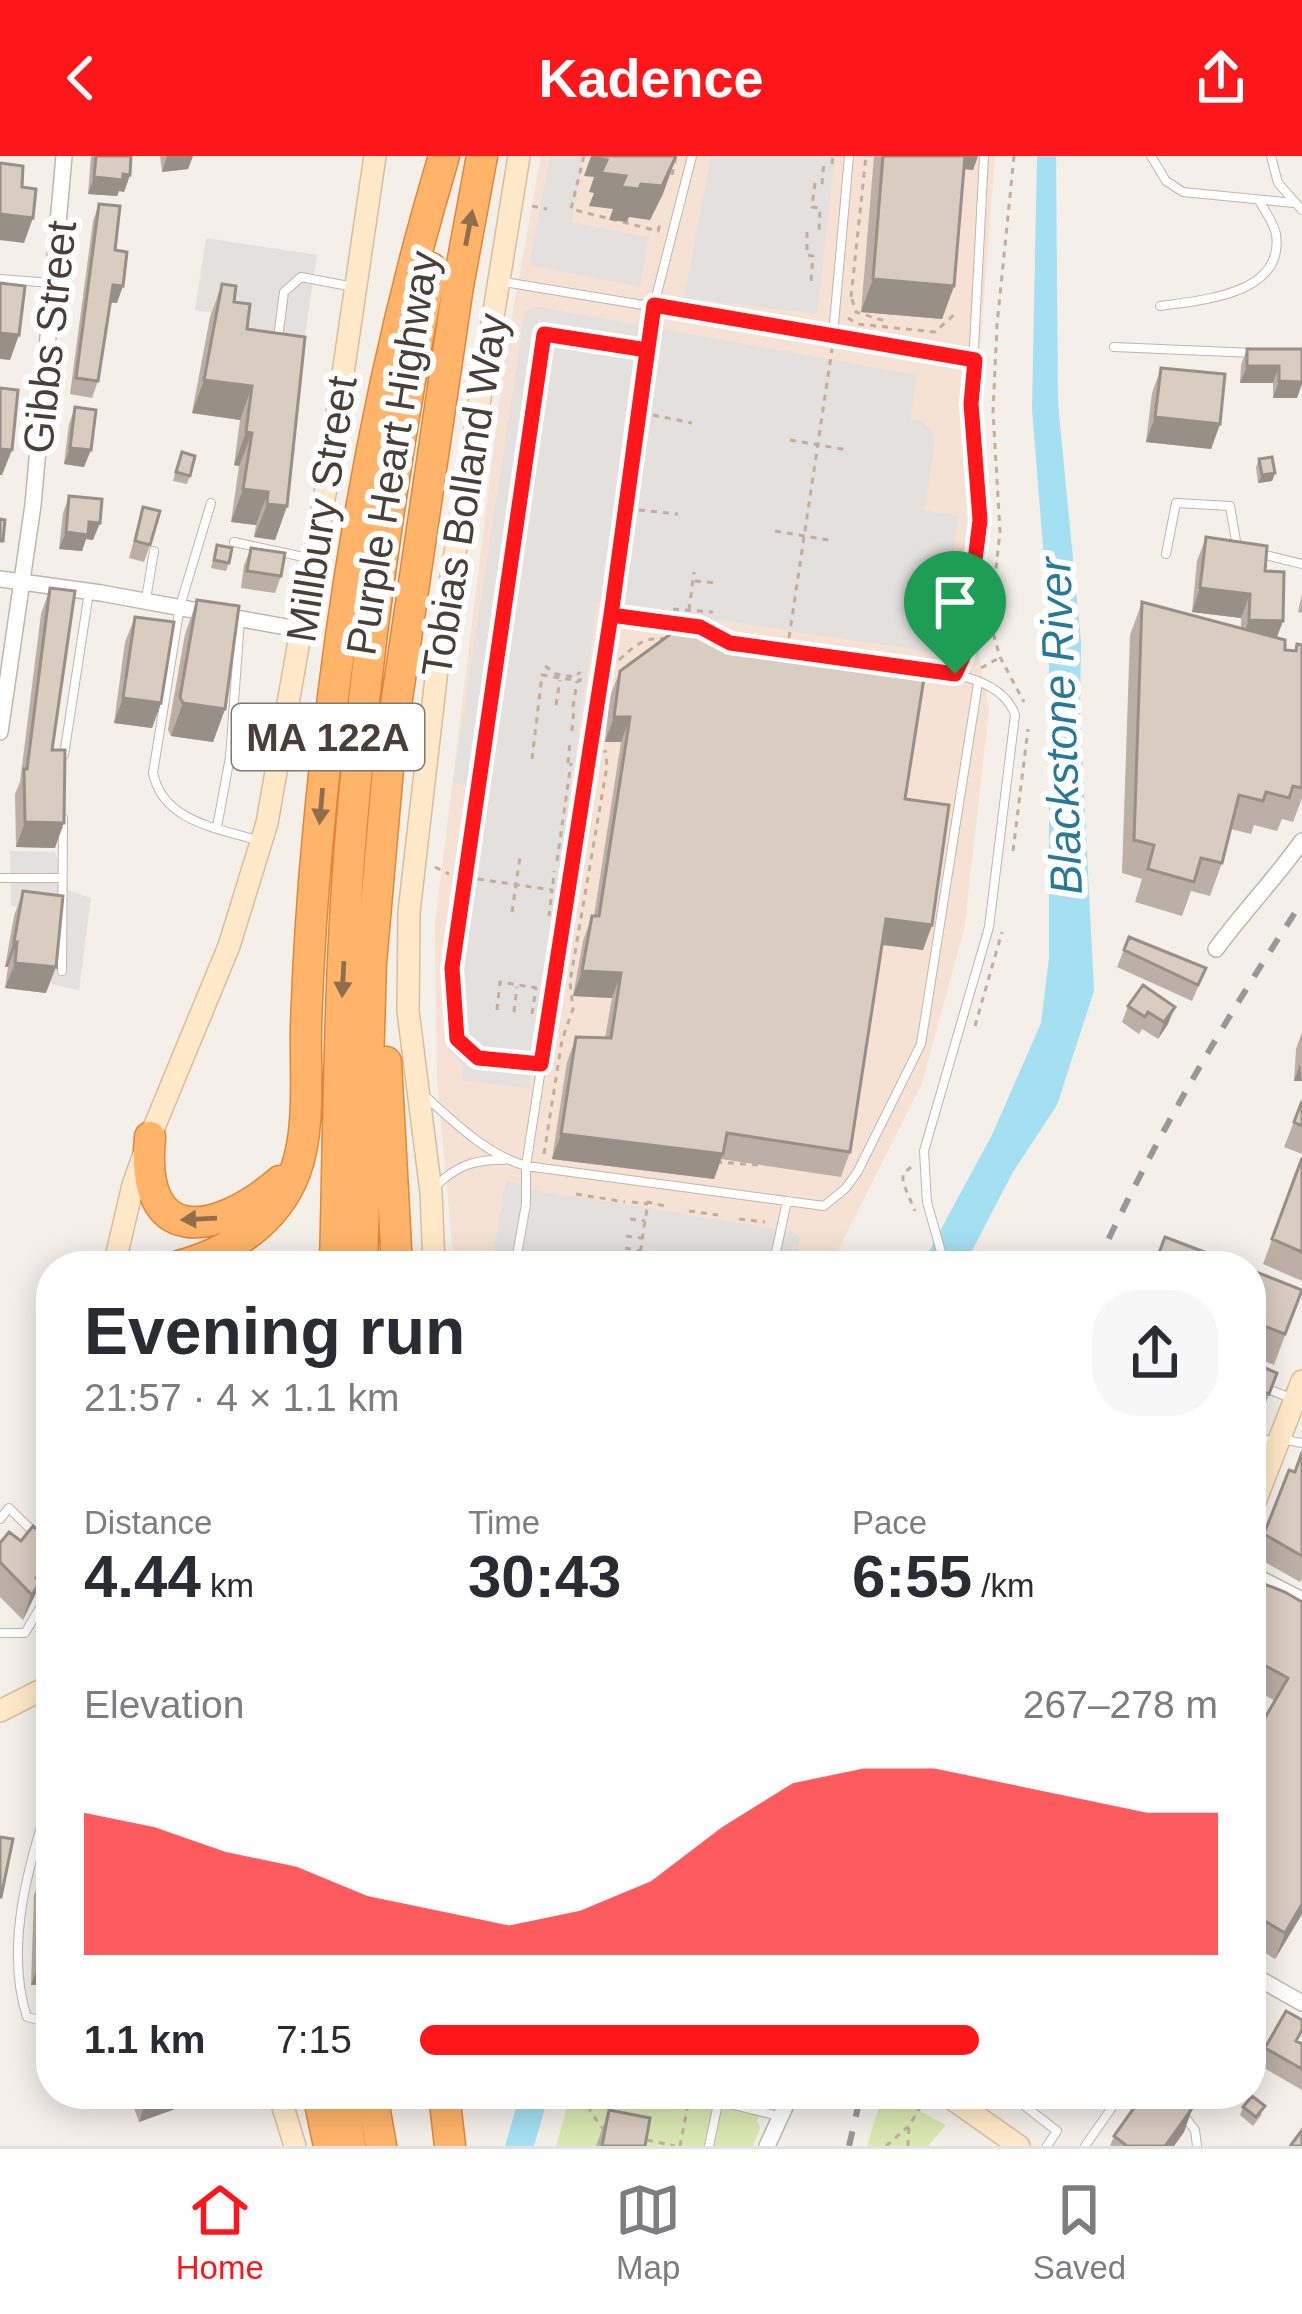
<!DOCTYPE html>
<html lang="en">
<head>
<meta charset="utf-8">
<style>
	:root { --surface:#fff; --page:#f7f7f7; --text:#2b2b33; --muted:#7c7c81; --line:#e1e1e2; --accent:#fd171b }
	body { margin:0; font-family:Helvetica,sans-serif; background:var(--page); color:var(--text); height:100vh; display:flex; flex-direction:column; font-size:45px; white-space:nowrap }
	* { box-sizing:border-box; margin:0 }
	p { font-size:39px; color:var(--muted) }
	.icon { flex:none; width:66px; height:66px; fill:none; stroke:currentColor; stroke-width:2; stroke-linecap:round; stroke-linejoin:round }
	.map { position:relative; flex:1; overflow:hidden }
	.drawer { position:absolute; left:36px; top:1095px; width:1230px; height:858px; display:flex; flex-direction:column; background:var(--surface); border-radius:48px; box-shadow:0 6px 30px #0003 }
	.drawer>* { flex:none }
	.pin { position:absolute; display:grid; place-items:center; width:102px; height:102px; color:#fff; margin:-123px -51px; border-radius:50% 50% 50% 0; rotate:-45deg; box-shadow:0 0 12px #0007 }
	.pin .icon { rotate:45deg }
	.round { display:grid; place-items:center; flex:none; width:126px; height:126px; border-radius:48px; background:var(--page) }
	.head { display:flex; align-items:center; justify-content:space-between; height:204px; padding:0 48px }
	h1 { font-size:66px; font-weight:800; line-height:90px }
	.metrics { display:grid; grid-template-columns:repeat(3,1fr); gap:18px; height:204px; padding:12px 48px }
	.metrics div { display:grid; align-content:center }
	.metrics b { font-size:60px; font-weight:800 }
	.metrics small { font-size:33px; font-weight:400 }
	.metrics p { font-size:33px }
	.chart { height:336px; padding:24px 48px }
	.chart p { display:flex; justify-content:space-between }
	.chart svg { width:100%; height:216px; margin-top:12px; fill:var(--accent); opacity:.7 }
	ul { padding:0 48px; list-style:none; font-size:39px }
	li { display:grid; grid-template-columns:192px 144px 1fr; align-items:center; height:90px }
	li i { height:30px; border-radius:15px; background:var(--accent) }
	header { display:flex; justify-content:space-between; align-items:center; height:156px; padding:0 48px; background:var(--accent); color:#fff; font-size:54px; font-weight:800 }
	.dock { display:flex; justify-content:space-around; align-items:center; height:168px; border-top:3px solid var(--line); background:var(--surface); font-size:33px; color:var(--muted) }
	.dock a { display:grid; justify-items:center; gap:6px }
	.dock .active { color:var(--accent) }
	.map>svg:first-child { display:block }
	.commercial { fill:#f6e2d4 }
	.green { fill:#d9e9b1 }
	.parking { fill:#e3e0dd }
	.water { fill:#a4dff2 }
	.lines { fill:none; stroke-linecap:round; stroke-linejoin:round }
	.lane-casing { stroke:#c0b5ab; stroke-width:10 }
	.street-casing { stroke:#c0b5ab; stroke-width:18 }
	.secondary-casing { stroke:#d8bd9a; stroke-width:24 }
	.highway-casing { stroke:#e08637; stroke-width:33 }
	.path { stroke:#c2ae9c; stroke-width:3; stroke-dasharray:6 6; stroke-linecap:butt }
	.lane { stroke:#fff; stroke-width:8 }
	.street { stroke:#fff; stroke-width:15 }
	.secondary { stroke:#ffe9c8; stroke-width:21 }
	.highway { stroke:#ffb469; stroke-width:30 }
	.rail { stroke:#989898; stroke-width:6; stroke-dasharray:15 15; stroke-linecap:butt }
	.wall { fill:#bbafa6 }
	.shaded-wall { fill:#988f87 }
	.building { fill:#d9ccc1; stroke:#988f87; stroke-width:3 }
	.oneway { fill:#916e4b }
	.route-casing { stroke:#fff; stroke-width:24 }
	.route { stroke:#fd171b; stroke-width:15 }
	.labels { text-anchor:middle; stroke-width:12; stroke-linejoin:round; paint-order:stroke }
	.shield { fill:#fff; stroke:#7f7973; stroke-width:3 }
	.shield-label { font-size:39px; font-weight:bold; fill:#483f37 }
	.street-label { font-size:42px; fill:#483f37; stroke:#fff }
	.water-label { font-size:45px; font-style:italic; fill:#277a96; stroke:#fff }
</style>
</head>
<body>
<header><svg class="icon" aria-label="back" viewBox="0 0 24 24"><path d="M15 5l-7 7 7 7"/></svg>Kadence<svg class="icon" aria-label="share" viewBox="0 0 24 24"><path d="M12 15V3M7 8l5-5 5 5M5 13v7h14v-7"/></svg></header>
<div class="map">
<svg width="1302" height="1990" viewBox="0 0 1302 1990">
	<rect width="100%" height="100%" fill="#f4efe9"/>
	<path class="commercial" d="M541,0H995L977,233L984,376L978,493L989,554L964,774L922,927L830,1110H454L437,923L435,768L505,199Z"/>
	<path class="green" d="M571,1938H770L757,1965L760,1972L753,1990H556Z
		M883,1938H889L946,1969L928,1990H867Z"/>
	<path class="parking" d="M550,0H584L572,66L649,81L640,131L529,109Z
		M711,0H835L817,158L684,142Z
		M206,82L317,99L300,212L228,159L195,154Z
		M539,151L917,219L910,263L922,265L933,276L935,289L924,354L958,360L939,497L597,446L529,933L462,924L463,909L450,895L443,801L466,630L453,626L525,155Z
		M10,695L55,696L68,734L91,742L79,834L51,828L59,757L11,750Z
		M506,1024L539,1035L791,1075L800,1081L796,1110H491Z"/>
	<path class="water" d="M1037,0H1056L1058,247L1081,486L1080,557L1094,835L1057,949L1013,1016L964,1110H921L992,979L1041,867L1049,802V465L1032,253Z
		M520,1938H549L534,1990H505Z"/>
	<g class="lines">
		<g class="lane-casing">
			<path id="lane" d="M1151,0L1166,25L1183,36L1294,47
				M1271,0L1278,27L1302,54
				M0,123L52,127
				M504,126L975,204
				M1160,150C1201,144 1285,139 1276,78C1274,67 1264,54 1259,44
				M833,179L849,0
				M278,182L284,136L301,121L354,131
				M1114,191L1253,197
				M211,347L180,450L153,617C163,666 218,672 260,685
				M234,386L313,403
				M1257,397L1302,408
				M1166,398L1176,347L1230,350L1237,391
				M146,443L154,395
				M611,459L647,195
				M914,512C948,517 1002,521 1015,559L989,771L924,995L927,1046L945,1110
				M955,518L963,501L979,364L971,248L984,0
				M230,597L277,600
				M64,599L89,436
				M217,671L230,601L240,464
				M0,722H62
				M62,815L63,662
				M541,908C448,898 459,902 452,813L544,178L647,195L654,149L692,0
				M425,940C455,967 486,998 526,1010L824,1050L846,1032L858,1015L921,888L978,527
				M436,1030C456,1010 475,1003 503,1004
				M515,1110L526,1048V1010L611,459L700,471L722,482
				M773,1110L787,1045
				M1251,1227L1294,1243
				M1251,1278L1272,1286
				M1281,1283L1302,1287
				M0,1363L9,1352L51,1393
				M0,1477H25L51,1433
				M51,1639C29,1706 4,1791 27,1861L51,1867
				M1009,1938L1057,1975L1047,1990
				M718,1945L778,1960
				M1184,1960L1195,1974L1197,1990
				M709,1990L720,1938
				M1085,1990L1113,1950L1130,1938"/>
		</g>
		<g class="street-casing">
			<path id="street" d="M0,423L101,437L302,474
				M0,576L33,349L64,0
				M1216,793C1243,756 1275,723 1302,685
				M1251,1418L1302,1444
				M1251,1818L1302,1847
				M767,1990L791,1938"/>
		</g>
		<g class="secondary-casing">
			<path id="secondary" d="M114,1110L133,1029L150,981L229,790L267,667L327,326L375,0
				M434,1110L431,1036L408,855L409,756L439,496L519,0
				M1251,1356L1302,1225
				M0,1555L51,1529
				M279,1938L295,1990
				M945,1938L1019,1990"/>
		</g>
		<g class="highway-casing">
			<path id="highway" d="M386,906L397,1110
				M150,981C139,1092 215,1081 280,1025
				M179,1110C229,1096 276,1067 295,1016C311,973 305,917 306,871C308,808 312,744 318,680C339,450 377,222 444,0
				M335,1110C339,958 339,805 353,654C369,473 396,291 431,112
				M362,1110L371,807L390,590L458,130L482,0
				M318,1938L329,1990
				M342,1938L350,1990
				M372,1938L381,1990
				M444,1938L450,1990"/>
		</g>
		<path class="path" d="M584,0L571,53L658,75L661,64
			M1014,0L997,169L993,256L1000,376L990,466L1000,501L1024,546
			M832,8L833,0
			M672,19L676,0
			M815,27L812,51L820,52L819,77
			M822,28L824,5
			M532,50L547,53
			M807,76V99L813,100L811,126
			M851,141L866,0
			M852,143L856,156L885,165V170
			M848,162L857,168L935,176L956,157
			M653,259L692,267
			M790,284L848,294
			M639,354L678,358
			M775,375L834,385
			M695,425L717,427
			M673,453L713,456
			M689,454L694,416
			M789,482L832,193
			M619,504C635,489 645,480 668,483
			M545,510L556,518L575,521L580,516
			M981,512L999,502
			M556,549L560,524
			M573,551L577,525
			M572,575L574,552
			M532,603L542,519L580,525L582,516
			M568,607L570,584
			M1013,695L1028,573
			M557,705L571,607
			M435,711L449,718
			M478,723L552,734L549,760
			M553,728L554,715
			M512,756L520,701
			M497,854L500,826L537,832
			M514,856L517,831
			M532,858L536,832
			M975,870L1002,776
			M544,998L562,884L573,853L570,826L607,610L605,594
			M716,1006L758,1009
			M911,1011L903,1018V1027L915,1055
			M576,1038L625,1046
			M632,1046L648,1048
			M689,1055L718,1059
			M630,1063L645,1065
			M739,1063L765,1066
			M626,1080L642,1082
			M625,1092L639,1095
			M661,1101L640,1098L648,1046L669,1051
			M592,1938L590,1955L603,1973
			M647,1984L675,1990
			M680,1990L690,1938
			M886,1990L909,1970L921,1950
			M908,1990L909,1970"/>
		<use href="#lane" class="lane"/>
		<use href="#street" class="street"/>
		<use href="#secondary" class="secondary"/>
		<use href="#highway" class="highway"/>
		<path class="rail" d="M1096,1110C1155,982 1225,863 1302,746
			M849,1990L861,1938"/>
	</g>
	<path class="wall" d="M91,0H131L130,19L124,36L119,35L117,40L88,38Z
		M160,0H193L188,13L162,16Z
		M874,0H978L973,14L964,13L954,130L942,163L861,156Z
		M99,48L115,94L117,147L110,146L98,225L92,242L70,238L93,65Z
		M222,128L234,146L247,173L287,350L275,384L254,381L256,369L231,366L239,310L234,309L240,264L192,257L210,161Z
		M1247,193H1302V229L1297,242H1273V227H1240L1241,209Z
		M1161,212L1220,268L1211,293L1146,286L1152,237Z
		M75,251L84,311L64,308L69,268Z
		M1259,303L1275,317L1272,325L1258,327L1256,311Z
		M178,305L190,320L187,328L173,325Z
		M69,340L93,384L86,383L82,395L59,393L63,357Z
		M143,351L150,389L144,406L129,402Z
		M1206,381L1265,415L1283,465L1276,482L1285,494L1295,495L1297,488L1302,489V642L1293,666L1282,663L1277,675L1254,669L1251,678L1231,673L1222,707L1210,740L1191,735L1182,760L1135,746L1142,723L1122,717L1130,479L1142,446L1241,472V462L1192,456L1197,405Z
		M217,389L229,407L226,415L211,412Z
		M251,392L281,420L275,437L241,432L244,409Z
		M50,432L55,692L16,691L15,638L20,626L41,458Z
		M1302,438V457L1298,456Z
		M197,444L225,553L213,586L171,580L168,574L185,478Z
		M135,461L161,547L152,572L114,567L125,486Z
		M704,476L917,522L905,643L932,769L923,794L882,789L850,996L841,1021L721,1003L714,1023L552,1003L567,906L576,881L605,882L612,842L573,840L583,785L592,760H594L621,586H605L610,540L620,515Z
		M23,735L46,837L5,832L8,811H5L14,760Z
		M1129,781L1199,829L1192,845L1117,811Z
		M1143,829L1168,868L1158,883L1142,873L1139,878L1122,866L1128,850Z
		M1302,876V925H1294L1296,893Z
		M1302,945V998L1284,991Z
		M1302,1002V1125L1263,1108Z
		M1251,1114L1302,1134L1274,1209L1251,1199Z
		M1251,1206L1277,1217L1260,1263L1251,1259Z
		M1302,1293V1423L1300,1426L1256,1401L1289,1314L1294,1316Z
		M21,1385H51V1417L37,1435L23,1464L0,1441V1387Z
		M1251,1446H1302V1758L1275,1803L1251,1788V1586L1275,1545L1251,1531Z
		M47,1705H51V1828L31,1829L34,1739Z
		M1298,1886L1302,1888V1934L1259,1909L1265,1892Z
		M129,1938H202L200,1944L139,1966Z
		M1053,1938H1083L1073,1952Z
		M1243,1951L1262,1958L1253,1970L1240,1959Z
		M609,1954L645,1990H596Z
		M1184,1976L1174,1990H1110L1114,1980Z"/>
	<path class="shaded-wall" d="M167,0H193L188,13L162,16Z
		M591,0H602L626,20L641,28L675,4L663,38L650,64L629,61L627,66L609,64L613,53L589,50L594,37L589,36L594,21L584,20Z
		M959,0H978L973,14L955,12Z
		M123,18L130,19L124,36L119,35L117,40L88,38L94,21Z
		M0,58L33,62L24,87L0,84Z
		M873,123L954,130L942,163L861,156Z
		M113,129L123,130L117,147L106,146Z
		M0,177L19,179L10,204L0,203Z
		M1247,210H1279L1273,227H1240Z
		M204,224L252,230L240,264L192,257Z
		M1279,225L1302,226L1297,242H1273Z
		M1155,261L1220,268L1211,293L1146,286Z
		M246,276L252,277L239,310L234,309Z
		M70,292L91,294L84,311L64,308Z
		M0,293L12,294L2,319H0Z
		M1275,317L1272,325L1258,327L1262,319Z
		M243,333L268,336L256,369L231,366Z
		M267,348L287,350L275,384L254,381Z
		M89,366L100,367L93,384L86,383L82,395L59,393L66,376Z
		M1200,432L1250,438L1241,462L1192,456Z
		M1249,464L1283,465L1274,489L1240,488Z
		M123,542L161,547L152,572L114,567Z
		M183,547L225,553L213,586L171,580Z
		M614,561H630L621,586H605Z
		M25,666L64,667L55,692L16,691Z
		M886,763L932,769L923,794L877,788Z
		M14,786H17L8,811H5Z
		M15,807L56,811L46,837L5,832Z
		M582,815L621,817L612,842L573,840Z
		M1175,851L1168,868L1158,883L1164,866Z
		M1300,908L1302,925H1294Z
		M561,978L723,998L714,1023L552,1003Z
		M51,1403V1417L37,1435L23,1464L36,1422Z
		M1302,1748V1758L1275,1803L1285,1777Z
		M43,1795H51V1828L31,1829Z
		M149,1938H202L200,1944L139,1966Z
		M1193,1951L1184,1976L1174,1990H1165Z"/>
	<path class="building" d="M96,0H131L130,19L123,18V24L94,21Z
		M602,0H676L662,30L641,28L639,33L621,31L626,20L601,17L607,4L601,3Z
		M883,0H965L954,130L873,123Z
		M0,7L23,10L22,31L36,33L33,62L0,58Z
		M99,48L120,50L115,94L127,96L123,130L113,129L98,225L76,222Z
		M0,127L25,130L19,179L0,177Z
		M222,128L236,130L234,146L250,148L247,173L305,181L287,350L267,348L268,336L243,333L252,277L246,276L252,230L204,224Z
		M1247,193H1302V226L1279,225V210H1247Z
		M1161,212L1225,218L1220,268L1155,261Z
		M0,232L18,234L12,294L0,293Z
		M75,251L96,254L91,294L70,292Z
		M182,296L195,300L190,320L176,316Z
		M1272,301L1275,317L1262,319L1259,303Z
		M69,340L102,343L100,367L89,366L88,379L66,376Z
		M143,351L160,355L150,389L135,385Z
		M0,363L5,364L3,385H0Z
		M1206,381L1267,390L1265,415L1284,416L1283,465L1249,464L1250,438L1200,432Z
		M217,389L232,392L229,407L214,404Z
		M251,392L285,397L281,420L247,415Z
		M50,432L75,435L52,594H65L64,667L25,666L24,613H27Z
		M197,444L239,450L225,553L183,547L180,541Z
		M1142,446L1285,484V494L1296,495L1297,488L1302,489V632L1293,630L1289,642L1266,636L1263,645L1239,639L1222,707L1201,702L1194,726L1148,713L1154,689L1134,684Z
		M135,461L174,466L161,547L123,542Z
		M694,461L704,476L919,511L917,522H924L905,643L949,649L932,769L886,763L850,996L727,977L723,998L561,978L576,881L611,882L621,817L582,815L592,760H599L630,561H614L620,515Z
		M23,735L63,740L56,811L15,807L17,786H14Z
		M1129,781L1206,812L1198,829L1124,794Z
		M1143,829L1175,851L1164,866L1148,856L1145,861L1128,850Z
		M1302,945V970L1294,966Z
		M1302,1002V1096L1272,1083Z
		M1165,1081L1241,1110H1154Z
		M1251,1114L1302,1134L1285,1178L1251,1165Z
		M1251,1206L1277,1217L1269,1238L1251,1231Z
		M1302,1296V1400L1264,1378L1289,1314L1295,1316Z
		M33,1370L51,1385V1403L36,1422L40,1426L32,1439L0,1406V1387L9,1376L21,1385Z
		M1259,1426L1285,1436L1302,1446V1748L1285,1777L1251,1757V1586L1288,1522L1251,1502V1446Z
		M0,1681L13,1683L1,1741H0Z
		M47,1705H51V1795H43Z
		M1286,1855L1302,1864V1874L1296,1885L1302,1888V1913L1265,1892Z
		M1144,1938H1181L1192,1946L1193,1951L1165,1990H1127L1114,1980Z
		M1252,1940L1265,1950L1256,1961L1243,1951Z
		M609,1954L650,1962L645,1990H602Z
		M1302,1974V1990H1293L1291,1989Z"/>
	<defs><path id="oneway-solid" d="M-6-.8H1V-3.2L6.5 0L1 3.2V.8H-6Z" transform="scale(3)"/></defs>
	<g class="oneway">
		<use href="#oneway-solid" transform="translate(469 72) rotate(-79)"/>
		<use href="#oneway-solid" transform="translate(321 650) rotate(95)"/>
		<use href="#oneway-solid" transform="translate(343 823) rotate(93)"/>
		<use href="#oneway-solid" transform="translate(199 1063) rotate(177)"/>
	</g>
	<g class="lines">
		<g class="route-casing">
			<path id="route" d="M955,518L730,487L700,471L611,459L647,194L544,178L452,812L457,883L478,902L541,908L611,459L654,149L975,204L971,248L980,364L963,501L955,518"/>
		</g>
		<use href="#route" class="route"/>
	</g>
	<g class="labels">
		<rect class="shield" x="232" y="548" width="192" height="66" rx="9"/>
		<g class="shield-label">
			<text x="328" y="595">MA 122A</text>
		</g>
		<g class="street-label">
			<text transform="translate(49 181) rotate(-84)" y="15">Gibbs Street</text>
			<text transform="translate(392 297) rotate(-81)" y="15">Purple Heart Highway</text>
			<text transform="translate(464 339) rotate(-81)" y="15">Tobias Bolland Way</text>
			<text transform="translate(321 353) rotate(-81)" y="15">Millbury Street</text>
		</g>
		<g class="water-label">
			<text transform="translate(1060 570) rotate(-92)" y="16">Blackstone River</text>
		</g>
	</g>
</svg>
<div class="pin" style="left:955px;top:518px;background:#1e9e55"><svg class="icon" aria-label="arrive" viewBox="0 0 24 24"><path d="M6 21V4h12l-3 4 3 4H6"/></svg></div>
<section class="drawer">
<div class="head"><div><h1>Evening run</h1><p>21:57 · 4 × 1.1 km</p></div><a class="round"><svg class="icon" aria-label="share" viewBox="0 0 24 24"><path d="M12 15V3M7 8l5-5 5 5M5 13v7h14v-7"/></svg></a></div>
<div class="metrics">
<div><p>Distance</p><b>4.44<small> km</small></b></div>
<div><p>Time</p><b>30:43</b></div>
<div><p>Pace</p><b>6:55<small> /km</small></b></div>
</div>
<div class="chart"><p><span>Elevation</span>267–278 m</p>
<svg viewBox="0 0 160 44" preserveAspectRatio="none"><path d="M0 44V15L10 18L20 23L30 26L40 32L50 35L60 38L70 35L80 29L90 18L100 9L110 6L120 6L130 9L140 12L150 15L160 15V44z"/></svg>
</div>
<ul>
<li><b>1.1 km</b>7:15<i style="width:70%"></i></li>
</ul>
</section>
</div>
<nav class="dock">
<a class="active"><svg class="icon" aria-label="home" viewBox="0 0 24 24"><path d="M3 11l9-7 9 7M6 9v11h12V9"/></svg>Home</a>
<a><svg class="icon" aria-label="map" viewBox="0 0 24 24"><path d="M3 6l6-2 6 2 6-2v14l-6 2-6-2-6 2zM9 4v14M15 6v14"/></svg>Map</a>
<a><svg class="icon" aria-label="saved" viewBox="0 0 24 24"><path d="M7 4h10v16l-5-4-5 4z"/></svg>Saved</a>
</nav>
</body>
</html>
